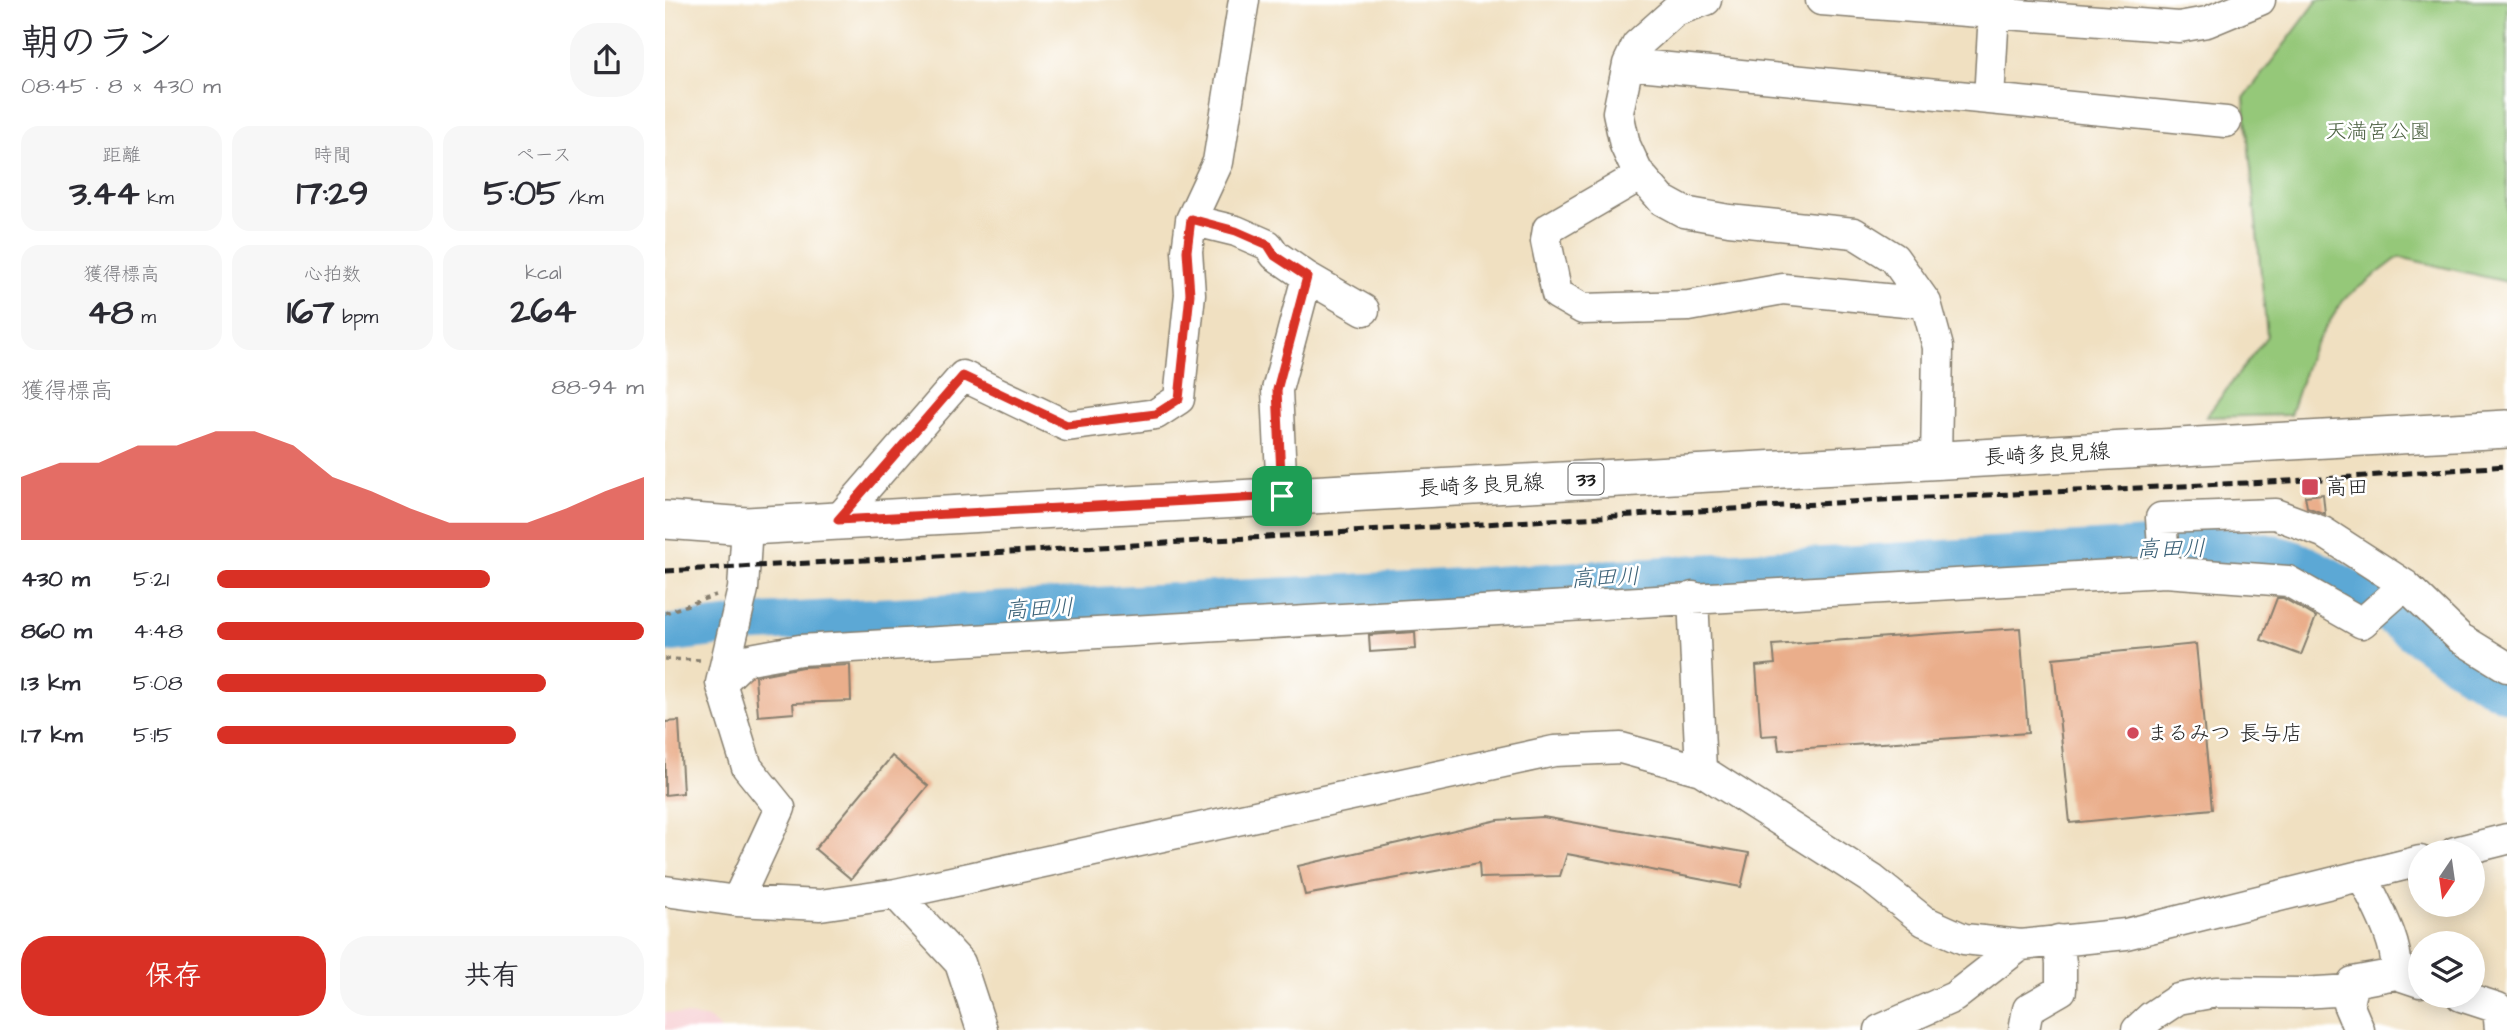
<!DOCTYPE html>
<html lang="ja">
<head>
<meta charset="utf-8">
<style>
	:root { --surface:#fff; --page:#f7f7f7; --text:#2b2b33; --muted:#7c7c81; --accent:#d93025 }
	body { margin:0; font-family:"Architects Daughter","Klee One",sans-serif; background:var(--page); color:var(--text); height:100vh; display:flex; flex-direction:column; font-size:26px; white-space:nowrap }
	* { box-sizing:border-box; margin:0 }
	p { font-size:23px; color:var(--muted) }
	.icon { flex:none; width:38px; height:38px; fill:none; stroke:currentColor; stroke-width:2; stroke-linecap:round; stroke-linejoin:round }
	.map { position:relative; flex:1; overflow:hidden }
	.panel { display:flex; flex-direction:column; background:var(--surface); width:665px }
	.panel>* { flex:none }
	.needle { width:46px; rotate:193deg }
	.buttons { position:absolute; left:1743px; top:840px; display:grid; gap:14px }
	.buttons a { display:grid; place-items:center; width:77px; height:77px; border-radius:50%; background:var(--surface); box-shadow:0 4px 18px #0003; font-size:35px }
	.pin { position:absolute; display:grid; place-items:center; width:60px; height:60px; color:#fff; margin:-30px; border-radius:14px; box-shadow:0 4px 10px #0006 }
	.round { display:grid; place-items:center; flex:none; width:74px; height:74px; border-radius:28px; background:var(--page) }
	.headline { display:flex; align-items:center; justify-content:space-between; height:119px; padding:0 21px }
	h1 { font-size:38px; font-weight:700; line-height:52px }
	.metrics { display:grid; grid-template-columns:repeat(3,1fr); gap:10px; height:119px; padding:7px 21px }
	.metrics div { display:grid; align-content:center; border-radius:18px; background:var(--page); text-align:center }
	.metrics b { font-size:35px; font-weight:700 }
	.metrics small { font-size:19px; font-weight:400 }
	.metrics p { font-size:19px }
	.chart { height:196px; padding:14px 21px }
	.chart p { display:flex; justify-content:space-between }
	.chart svg { width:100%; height:126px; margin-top:7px; fill:var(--accent); opacity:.7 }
	.cta { display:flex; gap:14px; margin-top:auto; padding:14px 21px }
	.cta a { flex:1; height:80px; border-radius:28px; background:var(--accent); color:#fff; font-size:28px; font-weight:700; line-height:80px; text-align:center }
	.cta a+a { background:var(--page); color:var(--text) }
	ul { padding:0 21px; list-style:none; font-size:23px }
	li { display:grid; grid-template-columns:112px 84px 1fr; align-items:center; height:52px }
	li i { height:18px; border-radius:9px; background:var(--accent) }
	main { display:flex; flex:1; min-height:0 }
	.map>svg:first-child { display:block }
	.built { fill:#f7cfd3 }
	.green { fill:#95c879; stroke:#58724a; stroke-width:2 }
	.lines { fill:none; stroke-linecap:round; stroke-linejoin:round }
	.river { stroke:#5ca8d5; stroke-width:38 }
	.building { fill:#eaae8b }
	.minor-casing { stroke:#867e6e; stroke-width:33 }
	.major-casing { stroke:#867e6e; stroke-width:40 }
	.path { stroke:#867e6e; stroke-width:3.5; stroke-dasharray:5 5; stroke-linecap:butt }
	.minor { stroke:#fff; stroke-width:30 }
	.major { stroke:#fff; stroke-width:37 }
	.rail { stroke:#1c1c1c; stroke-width:5; stroke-dasharray:10 5; stroke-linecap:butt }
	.route-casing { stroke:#fff; stroke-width:14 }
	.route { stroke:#d93025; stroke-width:9 }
	.poi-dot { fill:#d1495b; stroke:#fff; stroke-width:2.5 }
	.labels { text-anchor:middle; stroke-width:5; stroke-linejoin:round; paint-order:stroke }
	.shield { fill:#fff; stroke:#606060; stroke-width:2 }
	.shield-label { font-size:19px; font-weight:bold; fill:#1c1c1c }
	.park-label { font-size:21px; fill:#4c6141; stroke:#fff }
	.street-label { font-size:21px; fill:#1c1c1c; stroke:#fff }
	.poi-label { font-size:21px; fill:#1c1c1c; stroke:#fff; text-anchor:start }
	.water-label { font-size:23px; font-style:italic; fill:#3c6278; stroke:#fff }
</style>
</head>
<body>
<main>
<section class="panel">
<div class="headline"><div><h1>朝のラン</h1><p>08:45 · 8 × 430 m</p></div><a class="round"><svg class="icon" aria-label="share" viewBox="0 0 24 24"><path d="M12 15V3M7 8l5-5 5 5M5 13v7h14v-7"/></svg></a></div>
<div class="metrics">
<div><p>距離</p><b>3.44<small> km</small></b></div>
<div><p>時間</p><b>17:29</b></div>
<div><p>ペース</p><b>5:05<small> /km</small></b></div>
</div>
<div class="metrics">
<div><p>獲得標高</p><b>48<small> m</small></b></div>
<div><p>心拍数</p><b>167<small> bpm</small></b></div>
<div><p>kcal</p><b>264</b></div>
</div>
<div class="chart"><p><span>獲得標高</span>88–94 m</p>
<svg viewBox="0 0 160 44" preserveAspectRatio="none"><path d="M0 44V22L10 17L20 17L30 11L40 11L50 6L60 6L70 11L80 22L90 27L100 33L110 38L120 38L130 38L140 33L150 27L160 22V44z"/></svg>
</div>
<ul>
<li><b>430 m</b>5:21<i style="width:64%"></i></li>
<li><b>860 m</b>4:48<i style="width:100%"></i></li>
<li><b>1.3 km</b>5:08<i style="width:77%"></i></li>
<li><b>1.7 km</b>5:15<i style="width:70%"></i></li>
</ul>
<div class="cta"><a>保存</a><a>共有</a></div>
</section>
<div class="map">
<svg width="1842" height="1030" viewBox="0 0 1842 1030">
	<rect width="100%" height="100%" fill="#fff"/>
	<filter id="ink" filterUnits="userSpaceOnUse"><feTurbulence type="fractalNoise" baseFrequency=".0143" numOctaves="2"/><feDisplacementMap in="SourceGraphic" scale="14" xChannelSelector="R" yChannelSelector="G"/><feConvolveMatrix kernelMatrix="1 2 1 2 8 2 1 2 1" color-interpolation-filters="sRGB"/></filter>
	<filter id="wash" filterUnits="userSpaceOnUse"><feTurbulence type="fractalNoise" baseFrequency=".00686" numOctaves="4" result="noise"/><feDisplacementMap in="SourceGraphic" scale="28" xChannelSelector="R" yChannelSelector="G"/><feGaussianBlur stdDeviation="1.57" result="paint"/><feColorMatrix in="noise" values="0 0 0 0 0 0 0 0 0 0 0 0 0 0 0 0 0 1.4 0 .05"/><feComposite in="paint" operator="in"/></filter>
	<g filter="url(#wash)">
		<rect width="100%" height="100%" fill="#f0e0c1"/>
		<path class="built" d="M0,1012L45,1019L56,1030H0Z"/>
		<path class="green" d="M1653,0H1842V282L1734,257L1679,299L1646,351L1625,415L1541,417L1602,336L1579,98Z"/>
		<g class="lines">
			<path class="river" d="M0,634L93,623L745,590L1535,544C1564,547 1613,551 1640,564C1713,597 1770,658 1842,693"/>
		</g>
		<g id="blocks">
			<path class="building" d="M1658,494L1660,514L1642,507L1640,496Z
				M1612,598H1618L1651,617L1636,655L1596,640Z
				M1355,628L1363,733L1114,750L1112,735L1096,736L1091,666L1110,664L1108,645Z
				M750,632L751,649L705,652L704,635Z
				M1531,644L1547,809L1405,823L1388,658Z
				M185,665L186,701L128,703L129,713L93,716L90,676L137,667Z
				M14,721L18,793L0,795V722Z
				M227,756L263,786L186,879L150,849Z
				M878,817L1084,853L1076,887L902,854L895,876L815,878L814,863L640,895L633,866L833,820Z"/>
		</g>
	</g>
	<g filter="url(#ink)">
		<use href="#blocks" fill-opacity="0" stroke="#867e6e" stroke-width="2"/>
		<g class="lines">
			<g class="minor-casing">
				<path id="minor" d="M1041,0L1010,11L972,45L963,64L953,112L960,145L972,171L997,200L1019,212L1064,220L1189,233L1229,258L1261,303L1273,347L1271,460
					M1156,0L1514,27L1542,22L1595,0
					M963,64L1561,122
					M1324,99L1329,12L1337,0
					M976,175L883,229L881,241L892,294L918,309L1024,306L1118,289L1261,303
					M526,220L571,231L603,245L610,255L642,277L612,390L617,496
					M642,277L699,310
					M173,520L298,376L402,426L491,414L514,399L525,294L522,251L526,220L553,162L579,0
					M1500,572L1496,518L1610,514L1658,532L1740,585L1795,638L1842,667
					M1028,597L1036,770
					M56,683L80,660L135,650L1500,572L1623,581L1697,623L1740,585
					M1790,852L1842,839
					M1697,875C1710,903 1735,944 1731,974L1755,982
					M0,891L72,901L155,905L231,894L889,751L956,748L1036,770L1208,880L1259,921L1299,939L1356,945L1461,934L1755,861
					M231,894L295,963L317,1030
					M72,901L115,808L82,767L56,683L78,589L82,526
					M1796,996L1833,1008L1835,1030
					M1215,1030L1289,997L1356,945
					M1359,1030L1363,1009L1396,990V963L1393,940
					M1472,1030L1486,1017L1513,999L1551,992L1636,993L1686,990
					M1694,1030L1683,1004L1688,982L1731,974"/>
			</g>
			<g class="major-casing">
				<path id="major" d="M0,520L82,526L1842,429"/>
			</g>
			<path class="path" d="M0,613L51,595
				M0,659L36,660"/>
			<use href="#minor" class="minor"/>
			<use href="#major" class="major"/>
			<path class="rail" d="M0,571L418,548L1218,500L1644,480L1842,466"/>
		</g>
	</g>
	<g class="lines" filter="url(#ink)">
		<g class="route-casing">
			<path id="route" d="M526,219L571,231L603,245L610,256L642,277L612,390L617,496L173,520L298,376L402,425L491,414L514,399L525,294L522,251Z"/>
		</g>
		<use href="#route" class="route"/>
	</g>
	<g class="poi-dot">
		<rect x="1636" y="478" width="18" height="18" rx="3.5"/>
		<circle cx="1468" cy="733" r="7"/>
	</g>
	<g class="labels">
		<rect class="shield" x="903.5" y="463.5" width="35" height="31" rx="5"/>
		<g class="shield-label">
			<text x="921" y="486">33</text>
		</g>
		<g class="park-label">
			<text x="1713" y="138">天満宮公園</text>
		</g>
		<g class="street-label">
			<text transform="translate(1382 454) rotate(-3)" y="7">長崎多良見線</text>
			<text transform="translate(816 485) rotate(-3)" y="7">長崎多良見線</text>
		</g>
		<g class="poi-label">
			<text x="1661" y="494">高田</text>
			<text x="1482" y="740">まるみつ 長与店</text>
		</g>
		<g class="water-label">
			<text transform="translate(1506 548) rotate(-1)" y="8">高田川</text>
			<text transform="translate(940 577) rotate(-3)" y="8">高田川</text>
			<text transform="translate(374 608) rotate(-3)" y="8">高田川</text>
		</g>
	</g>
</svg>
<div class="buttons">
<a><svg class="needle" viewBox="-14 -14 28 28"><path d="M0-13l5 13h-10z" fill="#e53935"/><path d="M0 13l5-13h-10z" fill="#7c7c81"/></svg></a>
<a><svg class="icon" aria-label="layers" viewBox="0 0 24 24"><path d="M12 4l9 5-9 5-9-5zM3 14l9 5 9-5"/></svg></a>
</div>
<div class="pin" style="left:617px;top:496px;background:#1e9e55"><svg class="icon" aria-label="arrive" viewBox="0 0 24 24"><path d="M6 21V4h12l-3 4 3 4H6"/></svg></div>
</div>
</main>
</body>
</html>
